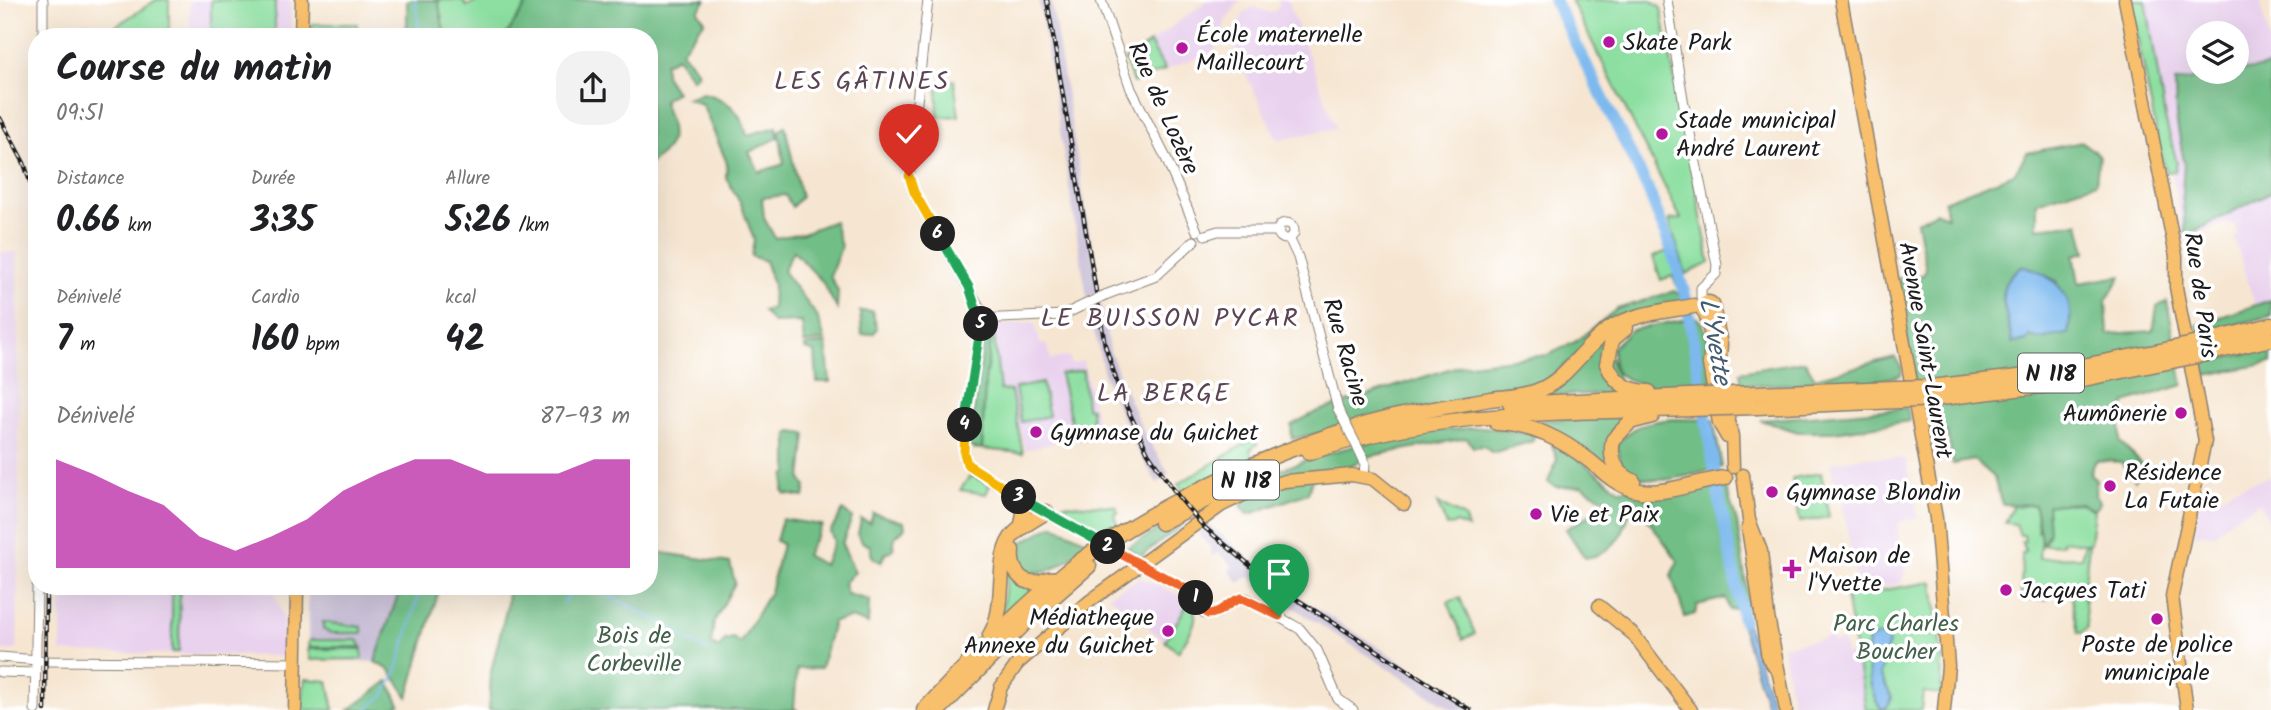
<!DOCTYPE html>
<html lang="fr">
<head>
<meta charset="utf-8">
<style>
	:root { --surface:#fff; --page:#f2f2f2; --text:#202124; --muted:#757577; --accent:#b5179e }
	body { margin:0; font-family:Kalam,sans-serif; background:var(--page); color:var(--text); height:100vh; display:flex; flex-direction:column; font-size:26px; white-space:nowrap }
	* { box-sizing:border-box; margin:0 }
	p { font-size:23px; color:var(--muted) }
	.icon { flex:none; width:38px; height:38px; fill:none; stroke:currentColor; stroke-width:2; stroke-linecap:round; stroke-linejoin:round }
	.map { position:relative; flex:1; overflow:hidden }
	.sheet { position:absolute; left:28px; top:28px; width:630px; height:567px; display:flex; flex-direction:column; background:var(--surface); border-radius:28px; box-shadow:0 7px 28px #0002 }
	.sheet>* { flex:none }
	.tools { position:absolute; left:2186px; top:21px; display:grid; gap:14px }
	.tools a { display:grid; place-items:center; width:63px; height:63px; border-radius:50%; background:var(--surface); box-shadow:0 7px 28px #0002; font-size:35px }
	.pin { position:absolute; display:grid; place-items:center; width:60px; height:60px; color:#fff; margin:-72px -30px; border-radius:50% 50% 50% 0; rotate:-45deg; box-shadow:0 0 7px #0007 }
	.pin .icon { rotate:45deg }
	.km { position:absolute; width:35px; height:35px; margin:-18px; border-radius:50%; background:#222; color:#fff; font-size:19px; line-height:35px; text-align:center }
	.round { display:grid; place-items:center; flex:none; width:74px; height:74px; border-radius:28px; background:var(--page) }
	.overview { display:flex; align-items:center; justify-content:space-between; height:119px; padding:0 28px }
	h1 { font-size:38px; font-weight:800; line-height:52px }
	.metrics { display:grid; grid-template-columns:repeat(3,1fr); gap:10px; height:119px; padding:7px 28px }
	.metrics div { display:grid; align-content:center }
	.metrics b { font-size:35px; font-weight:800 }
	.metrics small { font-size:19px; font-weight:400 }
	.metrics p { font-size:19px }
	.chart { height:196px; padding:14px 28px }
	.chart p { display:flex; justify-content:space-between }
	.chart svg { width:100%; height:126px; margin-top:7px; fill:var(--accent); opacity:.7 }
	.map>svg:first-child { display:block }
	.built { fill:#e9d2ee; fill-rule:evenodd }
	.industrial { fill:#c9bfd7 }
	.green { fill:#8cdfa0; stroke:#547e5e; stroke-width:2 }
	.forest { fill:#71be86; stroke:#466d51; stroke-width:2; fill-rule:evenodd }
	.water { fill:#7db9ef; stroke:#4c6a86; stroke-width:2 }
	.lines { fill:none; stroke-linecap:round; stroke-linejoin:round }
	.stream { stroke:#7db9ef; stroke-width:2 }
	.river { stroke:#7db9ef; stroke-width:12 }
	.minor-casing { stroke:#898176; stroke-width:11 }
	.major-casing { stroke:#898176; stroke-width:15 }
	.highway-casing { stroke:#898176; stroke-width:17 }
	.minor { stroke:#fff; stroke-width:9 }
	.major { stroke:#f8bf6c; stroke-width:12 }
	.highway { stroke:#f8bf6c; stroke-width:14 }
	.rail-casing { stroke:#1c1c1c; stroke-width:4.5 }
	.rail { stroke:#fff; stroke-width:2; stroke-dasharray:5; stroke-linecap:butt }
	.minor-bridge-casing { stroke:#898176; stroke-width:11; stroke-linecap:butt }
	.highway-bridge-casing { stroke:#898176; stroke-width:17; stroke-linecap:butt }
	.minor-bridge { stroke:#fff; stroke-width:9 }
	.highway-bridge { stroke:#f8bf6c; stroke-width:14 }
	.split-1-casing { stroke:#fff; stroke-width:14 }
	.split-2-casing { stroke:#fff; stroke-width:14 }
	.split-3-casing { stroke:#fff; stroke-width:14 }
	.split-4-casing { stroke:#fff; stroke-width:14 }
	.split-5-casing { stroke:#fff; stroke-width:14 }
	.split-6-casing { stroke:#fff; stroke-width:14 }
	.split-7-casing { stroke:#fff; stroke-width:14 }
	.split-1 { stroke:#f0652b; stroke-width:9 }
	.split-2 { stroke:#f0652b; stroke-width:9 }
	.split-3 { stroke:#22a559; stroke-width:9 }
	.split-4 { stroke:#f5b400; stroke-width:9 }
	.split-5 { stroke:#22a559; stroke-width:9 }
	.split-6 { stroke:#22a559; stroke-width:9 }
	.split-7 { stroke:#f5b400; stroke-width:9 }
	.poi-dot { fill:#b5179e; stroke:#fff; stroke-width:2.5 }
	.labels { text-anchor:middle; stroke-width:7; stroke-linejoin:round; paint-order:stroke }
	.shield { fill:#fff; stroke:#606060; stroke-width:2 }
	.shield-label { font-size:23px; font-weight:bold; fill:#1c1c1c }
	.poi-label { font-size:24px; fill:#1c1c1c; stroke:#fff; text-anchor:start }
	.street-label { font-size:24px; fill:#1c1c1c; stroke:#fff }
	.park-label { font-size:24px; fill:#43604a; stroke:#fff }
	.neighbourhood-label { font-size:26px; letter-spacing:2px; fill:#5b4452; stroke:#fff }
	.water-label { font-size:26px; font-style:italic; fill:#435b70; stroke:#fff }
</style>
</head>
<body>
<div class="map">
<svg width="2271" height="710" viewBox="0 0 2271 710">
	<rect width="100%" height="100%" fill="#fff"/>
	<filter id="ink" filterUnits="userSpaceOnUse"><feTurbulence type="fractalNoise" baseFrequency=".0143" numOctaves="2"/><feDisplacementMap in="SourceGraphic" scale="14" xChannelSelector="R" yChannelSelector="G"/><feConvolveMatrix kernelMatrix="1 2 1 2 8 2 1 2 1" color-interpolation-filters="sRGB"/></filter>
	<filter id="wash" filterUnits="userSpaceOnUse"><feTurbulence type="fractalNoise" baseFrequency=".00686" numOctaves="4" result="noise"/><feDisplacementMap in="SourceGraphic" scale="28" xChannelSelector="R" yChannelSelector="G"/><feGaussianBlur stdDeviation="1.57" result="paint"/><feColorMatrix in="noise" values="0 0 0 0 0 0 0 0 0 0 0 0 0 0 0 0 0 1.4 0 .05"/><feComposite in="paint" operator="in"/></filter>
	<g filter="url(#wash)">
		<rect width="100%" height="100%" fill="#f6e6d1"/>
		<path class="built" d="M190,0H291V37H190Z
			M1208,0H1241L1225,21L1221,41L1215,42V51L1165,70L1150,43Z
			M1280,0H1288L1336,128L1278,140L1236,55L1233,37L1244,12L1254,7L1271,13L1278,8Z
			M2146,0H2260L2271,51V300L2255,306L2234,237L2238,236L2235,225L2224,223L2184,241L2172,172L2177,163L2165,118ZM2198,33H2236V72H2198Z
			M0,252H17L19,486L17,650H0Z
			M1034,322L1041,345L1047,344L1051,360L1069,356L1071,364L1083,361L1101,440L1075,438L1025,450L1011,391L1000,390L993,326Z
			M1863,457L1906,459L1918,518L1899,522L1897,526L1905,572L1900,584L1861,589L1857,584L1839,483L1833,477L1831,463Z
			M2271,476V529L2260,503L2231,519L2214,535L2195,534L2200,501L2223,496L2233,489Z
			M1140,578L1190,600L1165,641L1108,595Z
			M61,586H271L283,616V656L61,652Z
			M1831,637L1832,642L1843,641L1846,654L1855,653L1865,710H1794L1782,646Z"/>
		<path class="industrial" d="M1039,0H1051L1099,292L1087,298Z
			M1101,304L1110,351L1126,392L1144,433L1169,474L1157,483L1132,441L1105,377L1089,309Z
			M1208,523L1270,577L1277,575L1283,587L1478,710H1453L1277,597L1249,576L1239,583L1229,570L1233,566L1217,552L1214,556L1211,553L1212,550L1198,533Z
			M308,586H401L375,662L308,659Z"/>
		<path class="green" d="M156,0H169V37H99Z
			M211,0H275V37H211Z
			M438,0H463L466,6L482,0H535L527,4L505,37H445Z
			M1571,0H1650L1661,8L1710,263L1686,274L1669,220L1681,219Z
			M2130,0H2146L2165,118L2177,163L2175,171L2167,172L2162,160Z
			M312,24H357V35L313,37Z
			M1150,43L1165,70L1133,83L1125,60Z
			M954,80L959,116L938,117L937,85Z
			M1667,251L1678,283L1676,284L1672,276L1661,280L1653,257Z
			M993,326L1000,390L1011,391L1023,453L982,449L985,381Z
			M1083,370L1086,407L1091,408L1093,439L1075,438L1060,374Z
			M1042,383L1049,416L1021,422L1015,388Z
			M1253,439L1257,444L1250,450L1253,458L1185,493L1178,484Z
			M1821,473L1829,517L1800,522L1792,478Z
			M971,475L990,485L986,494L960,490Z
			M1032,496L1058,504L1116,506L1118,513L1114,514L1118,527L1103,535Z
			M1437,503L1464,517L1468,528L1456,523L1447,526Z
			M2081,503L2094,510L2090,544L2062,541V544L2044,545L2049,532L2046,505Z
			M2014,504L2017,507L2035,504L2038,532L2041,533L2039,558L2081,557L2085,544L2089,545L2084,590L2087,629L2081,633H2078L2070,590L2057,592L2056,586L2046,587L2047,600H2025L2021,597L2022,553L2026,552L2021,541H2025L2024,535H2020L2016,524L2005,523Z
			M1011,573L1039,584L1001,621L1007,575Z
			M1856,582L1859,594L1933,582L1942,660L1941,694L1923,692L1921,710H1866L1844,585Z
			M61,586H111V593H61Z
			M172,592H180L179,652H172Z
			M1460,598L1475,634L1463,639L1448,602Z
			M1190,600C1203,619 1189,634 1178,652L1165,641Z
			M323,622L362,627V633H330L323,629Z
			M309,640H358L362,647H308Z
			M308,649H362V659L310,660Z
			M305,679L328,681L334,710H301Z"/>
		<path class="forest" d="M407,0H438L445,37H392L407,26Z
			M535,0H706L698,11L705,21L681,51L699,73L692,79L677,57L665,63V75L676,92L663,100C673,131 680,143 649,164V37H505L527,4Z
			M2270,66L2271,192L2186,236L2182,193L2184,163L2176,117L2175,82Z
			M703,93C728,99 741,111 747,135L777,127L778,138L749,152L759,172L784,164L779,131L785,126L801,197L792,207L785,195L762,198L764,218L775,238L803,233L834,221L841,247L830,276L838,291L837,309L822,281L793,251L783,271L817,316L825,340L804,343L802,322L773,323L763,311L772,308L773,284L765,261L751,256L754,240L741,204L726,178L727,163L702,104L686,98Z
			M2082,142L2099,155L2096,183L2037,202V228L2079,223L2086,252L2074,255L2079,283L2121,276L2106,301L2108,334L2153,331L2157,307L2167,301L2183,385L2125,403L2120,422V442L2144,466L2135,480L2121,462L2096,460L2090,474L2096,479L2095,496L2100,503L2094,510L2081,503L2047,505L2049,532L2042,545L2035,505L2002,504L1994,478L1974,460L1953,464L1947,431L1934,432L1924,425L1895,279L1923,275L1926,270L1917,221L1936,212L1947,217L1944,201L2014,174L2027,153ZM2024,266L2057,281L2053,334L2039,339L2029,336L2012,342C2009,309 1988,290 2024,266Z
			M1674,291L1680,295L1681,302L1622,317L1544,383L1292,439L1291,425L1316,412L1461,365L1548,355L1575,342L1617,309Z
			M2271,300V316L2199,334L2197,325Z
			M860,311H872L877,328L874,333L862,335Z
			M1696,317C1713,332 1710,365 1713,386C1680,385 1641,394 1615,371L1612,348L1631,330Z
			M993,326L985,381L982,449L969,448L985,328Z
			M1608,334L1605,343L1623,393L1537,396Z
			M826,343L830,382H817L815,352L805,349V346Z
			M2271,348V363L2206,375L2204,363Z
			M1895,357L1902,369L1901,375L1871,383L1742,385L1740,372L1805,361L1815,378Z
			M1907,408L1910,421L1834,432H1798L1760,420Z
			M1627,416L1613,430L1606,468L1559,434L1532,421Z
			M1675,419L1713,420L1722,467C1689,475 1650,491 1622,468L1617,444C1634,424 1649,421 1675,419Z
			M1484,427L1534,435L1533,441L1492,453L1484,446L1473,447L1467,438L1370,456L1343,471L1314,474L1308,493L1253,513L1248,514L1242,507L1239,489C1315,449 1399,432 1484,427Z
			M791,432L806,434L801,479L806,487L804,497L785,494L783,490L785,475L788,473V434Z
			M1552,445H1559L1620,490L1724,482L1737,522L1749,605L1729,610L1726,598L1697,605L1695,614L1685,617L1671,575L1678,561L1640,509L1629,514C1623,537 1610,555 1585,558L1566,529L1603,507L1607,501L1582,486L1556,487L1548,482L1557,459Z
			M843,510L852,518L842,544L855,572L844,583L847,594L869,600L868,624L851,618L833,622L821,668L797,669L794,708L797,710H489L491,671L507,606L508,586H649V551L730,563L735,583L714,622L711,644L719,648L725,640L733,638L740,643L770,592L782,544L776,541L782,519L822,525L806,555L824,565L834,541L830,532Z
			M873,513L904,522L905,528L895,537L893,549L885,554L881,562L872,557L870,546L862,542L858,534L861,519L870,523Z
			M1181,516L1187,522L1141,556L1127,548Z
			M1053,525L1091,543C1067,559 1051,579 1021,571L1014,557L1019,544Z
			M401,586H440L408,697L390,670L375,662Z
			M388,681L400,704L392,710H349Z"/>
		<path class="water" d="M2024,266C2058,277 2077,297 2068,334L2039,339L2030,336L2027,341L2012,343C2010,314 1987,284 2024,266Z
			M1743,603L1746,623L1774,710H1768L1736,607Z
			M1882,635L1889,642L1880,674L1892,698L1887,707L1882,709C1870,699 1863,651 1870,638Z"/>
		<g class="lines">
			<path class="stream" d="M415,0L420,37
				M589,586L657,620L708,652
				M571,591L577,586
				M563,603L570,593
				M366,710L385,694L396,673L421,586"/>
			<path class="river" d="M1554,0L1647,187L1672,251L1687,302L1717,486L1743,620"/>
		</g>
	</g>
	<g filter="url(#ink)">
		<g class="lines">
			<g class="minor-casing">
				<path id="minor" d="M928,0L909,176L913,192L984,315L965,424V460L974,471L1088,535
					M1101,0L1131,89L1165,156L1197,231
					M1667,0L1684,105L1717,265L1716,274L1701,288V297L1705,302
					M43,37V0
					M1278 231a8 8 0 1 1 16 0a8 8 0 1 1-16 0Z
					M1205,235L1218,231H1279
					M1289,238L1298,257L1338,409
					M1105,295L1156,276L1194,241
					M982,319L1063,315L1084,305
					M1361,454L1365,463L1364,476
					M37,567V579
					M1149,570L1189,592L1205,614L1217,613L1235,600L1246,598L1300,629L1317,650L1338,699L1353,710
					M0,657L50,661L296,663
					M0,672L36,673
					M35,710L37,586"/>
			</g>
			<g class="major-casing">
				<path id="major" d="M1841,0L1936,518L1948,666L1944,710
					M2125,0L2176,256V287L2205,441L2172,596L2187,710
					M301,37L302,0
					M1702 308a6 6 0 1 1 12 0a6 6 0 1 1-12 0Z
					M1714,311L1721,344L1719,374L1732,436L1733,467
					M1705,313L1712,340L1709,364L1719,423L1727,437
					M1743,475L1749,520L1761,551L1768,617L1786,710
					M1748,528L1768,658L1778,672
					M1599,606L1633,634L1691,710
					M295,710L297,586
					M994,710L1001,687L1018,663L1090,601L1222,505L1256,489L1285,481L1352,475L1373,479L1404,504"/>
			</g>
			<g class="highway-casing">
				<path id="highway" d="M1626,328L1612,340L1607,364C1615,384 1628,391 1649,392
					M2203,342L2271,325
					M2206,354L2271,339
					M1930,387L2036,375L2170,349
					M1755,393L1895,388
					M1933,399L2059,384L2172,361
					M1510,404L1688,396
					M1757,407L1898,401
					M1497,423C1534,425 1561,439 1590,461C1603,472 1617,485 1635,490C1662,497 1697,481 1725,478
					M1309,453C1432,410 1561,413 1690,409
					M1633,481C1615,473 1609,458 1613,440L1630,422L1652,416
					M1161,523L1261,472
					M1021,528L1024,515L1021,498
					M1012,550C1010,567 1019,585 1039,582C1046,581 1048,577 1056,579
					M990,635C1009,605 993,556 1014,534C1023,525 1035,519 1046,512
					M924,710C966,665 1008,620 1056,580C1134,514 1258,457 1356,427C1399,414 1445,407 1490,399C1506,397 1521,397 1537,391C1567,380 1582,348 1608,330C1632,313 1667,311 1694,306
					M939,710L1033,615L1089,566"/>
			</g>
			<use href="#minor" class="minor"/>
			<use href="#major" class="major"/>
			<use href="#highway" class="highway"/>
			<g class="rail-casing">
				<path id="rail" d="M1047,0L1105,345L1121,395L1148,453L1178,496L1204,527L1271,583L1470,710
					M0,118L24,163L37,203
					M45,710L46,586"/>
			</g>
			<use href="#rail" class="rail"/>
			<g class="minor-bridge-casing">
				<path id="minor-bridge" d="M1084,305L1105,295
					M1338,409L1361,454
					M1088,535L1149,570"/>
			</g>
			<g class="highway-bridge-casing">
				<path id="highway-bridge" d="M2170,349L2203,342
					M2172,361L2206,354
					M1895,388L1930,387
					M1688,396L1755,393
					M1898,401L1933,399
					M1690,409L1757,407"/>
			</g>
			<use href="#minor-bridge" class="minor-bridge"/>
			<use href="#highway-bridge" class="highway-bridge"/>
		</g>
	</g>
	<g class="lines" filter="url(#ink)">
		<g class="split-1-casing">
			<path id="split-1" d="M1196,598L1208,614C1222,614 1228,601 1242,598L1279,616"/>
		</g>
		<g class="split-2-casing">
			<path id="split-2" d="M1108,547L1184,588L1196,598"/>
		</g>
		<g class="split-3-casing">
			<path id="split-3" d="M1019,497L1108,547"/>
		</g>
		<g class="split-4-casing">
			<path id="split-4" d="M965,425L964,453L967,464L1019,497"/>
		</g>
		<g class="split-5-casing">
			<path id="split-5" d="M965,425L981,324"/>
		</g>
		<g class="split-6-casing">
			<path id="split-6" d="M938,234L969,287L981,324"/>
		</g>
		<g class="split-7-casing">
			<path id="split-7" d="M909,176L914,192L938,234"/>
		</g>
		<use href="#split-1" class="split-1"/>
		<use href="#split-2" class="split-2"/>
		<use href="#split-3" class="split-3"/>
		<use href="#split-4" class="split-4"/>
		<use href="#split-5" class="split-5"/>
		<use href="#split-6" class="split-6"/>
		<use href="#split-7" class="split-7"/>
	</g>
	<g class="poi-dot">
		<circle cx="1609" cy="42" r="7"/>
		<circle cx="1182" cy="48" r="7"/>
		<circle cx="1662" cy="134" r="7"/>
		<circle cx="2181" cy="413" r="7"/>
		<circle cx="1036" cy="432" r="7"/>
		<circle cx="2110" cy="486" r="7"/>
		<circle cx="1772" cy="492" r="7"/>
		<circle cx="1536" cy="514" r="7"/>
		<path d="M1788.5 558.5h7v7h7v7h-7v7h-7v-7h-7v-7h7z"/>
		<circle cx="2006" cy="590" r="7"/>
		<circle cx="2157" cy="619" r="7"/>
		<circle cx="1168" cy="631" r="7"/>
	</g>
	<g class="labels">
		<g class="shield">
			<rect x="2018" y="353.5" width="66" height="39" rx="5"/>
			<rect x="1213" y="460.5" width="66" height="39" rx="5"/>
		</g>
		<g class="shield-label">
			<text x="2051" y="381">N 118</text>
			<text x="1246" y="488">N 118</text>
		</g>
		<g class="poi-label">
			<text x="1196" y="42">École maternelle<tspan x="1196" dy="28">Maillecourt</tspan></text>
			<text x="1623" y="50">Skate Park</text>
			<text x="1676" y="128">Stade municipal<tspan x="1676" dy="28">André Laurent</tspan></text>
			<text x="2167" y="421" text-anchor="end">Aumônerie</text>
			<text x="1050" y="440">Gymnase du Guichet</text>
			<text x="2124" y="480">Résidence<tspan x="2124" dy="28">La Futaie</tspan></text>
			<text x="1786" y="500">Gymnase Blondin</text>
			<text x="1550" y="522">Vie et Paix</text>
			<text x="1808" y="563">Maison de<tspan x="1808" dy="28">l'Yvette</tspan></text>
			<text x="2020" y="598">Jacques Tati</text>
			<text x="1154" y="625" text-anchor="end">Médiatheque<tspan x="1154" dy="28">Annexe du Guichet</tspan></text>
			<text x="2157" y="652" text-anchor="middle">Poste de police<tspan x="2157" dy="28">municipale</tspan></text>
		</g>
		<g class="street-label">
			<text transform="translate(1164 108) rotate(66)" y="8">Rue de Lozère</text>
			<text transform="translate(2201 295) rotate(82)" y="8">Rue de Paris</text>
			<text transform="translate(1926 350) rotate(80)" y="8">Avenue Saint-Laurent</text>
			<text transform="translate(1346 352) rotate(74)" y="8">Rue Racine</text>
		</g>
		<g class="park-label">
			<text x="1896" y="631">Parc Charles<tspan x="1896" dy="28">Boucher</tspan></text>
			<text x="634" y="643">Bois de<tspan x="634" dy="28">Corbeville</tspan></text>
		</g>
		<g class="neighbourhood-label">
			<text x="862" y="89">LES GÂTINES</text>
			<text x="1170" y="326">LE BUISSON PYCAR</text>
			<text x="1164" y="401">LA BERGE</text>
		</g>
		<g class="water-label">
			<text transform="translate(1716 341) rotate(80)" y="9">L'Yvette</text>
		</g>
	</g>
</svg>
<div class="tools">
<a><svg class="icon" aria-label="layers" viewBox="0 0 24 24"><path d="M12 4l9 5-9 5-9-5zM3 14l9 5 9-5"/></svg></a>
</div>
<div class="pin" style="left:1279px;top:616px;background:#1e9e55"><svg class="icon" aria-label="arrive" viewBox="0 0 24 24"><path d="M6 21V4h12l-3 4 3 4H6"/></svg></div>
<div class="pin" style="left:909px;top:176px;background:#d93025"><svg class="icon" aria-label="check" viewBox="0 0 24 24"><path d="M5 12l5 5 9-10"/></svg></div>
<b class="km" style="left:1196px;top:598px">1</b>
<b class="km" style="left:1108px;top:547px">2</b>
<b class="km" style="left:1019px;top:497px">3</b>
<b class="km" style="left:965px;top:425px">4</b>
<b class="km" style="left:981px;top:324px">5</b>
<b class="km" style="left:938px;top:234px">6</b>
<section class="sheet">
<div class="overview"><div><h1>Course du matin</h1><p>09:51</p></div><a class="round"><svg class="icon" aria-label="share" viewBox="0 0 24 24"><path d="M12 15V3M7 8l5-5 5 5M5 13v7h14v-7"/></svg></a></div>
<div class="metrics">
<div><p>Distance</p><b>0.66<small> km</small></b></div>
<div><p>Durée</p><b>3:35</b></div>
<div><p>Allure</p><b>5:26<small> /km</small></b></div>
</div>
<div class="metrics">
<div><p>Dénivelé</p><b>7<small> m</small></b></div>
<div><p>Cardio</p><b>160<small> bpm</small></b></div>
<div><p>kcal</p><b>42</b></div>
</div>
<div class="chart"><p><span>Dénivelé</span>87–93 m</p>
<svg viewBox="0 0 160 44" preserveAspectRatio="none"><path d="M0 44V6L10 11L20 17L30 22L40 33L50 38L60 33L70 27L80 17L90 11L100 6L110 6L120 11L130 11L140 11L150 6L160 6V44z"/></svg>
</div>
</section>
</div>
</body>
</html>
